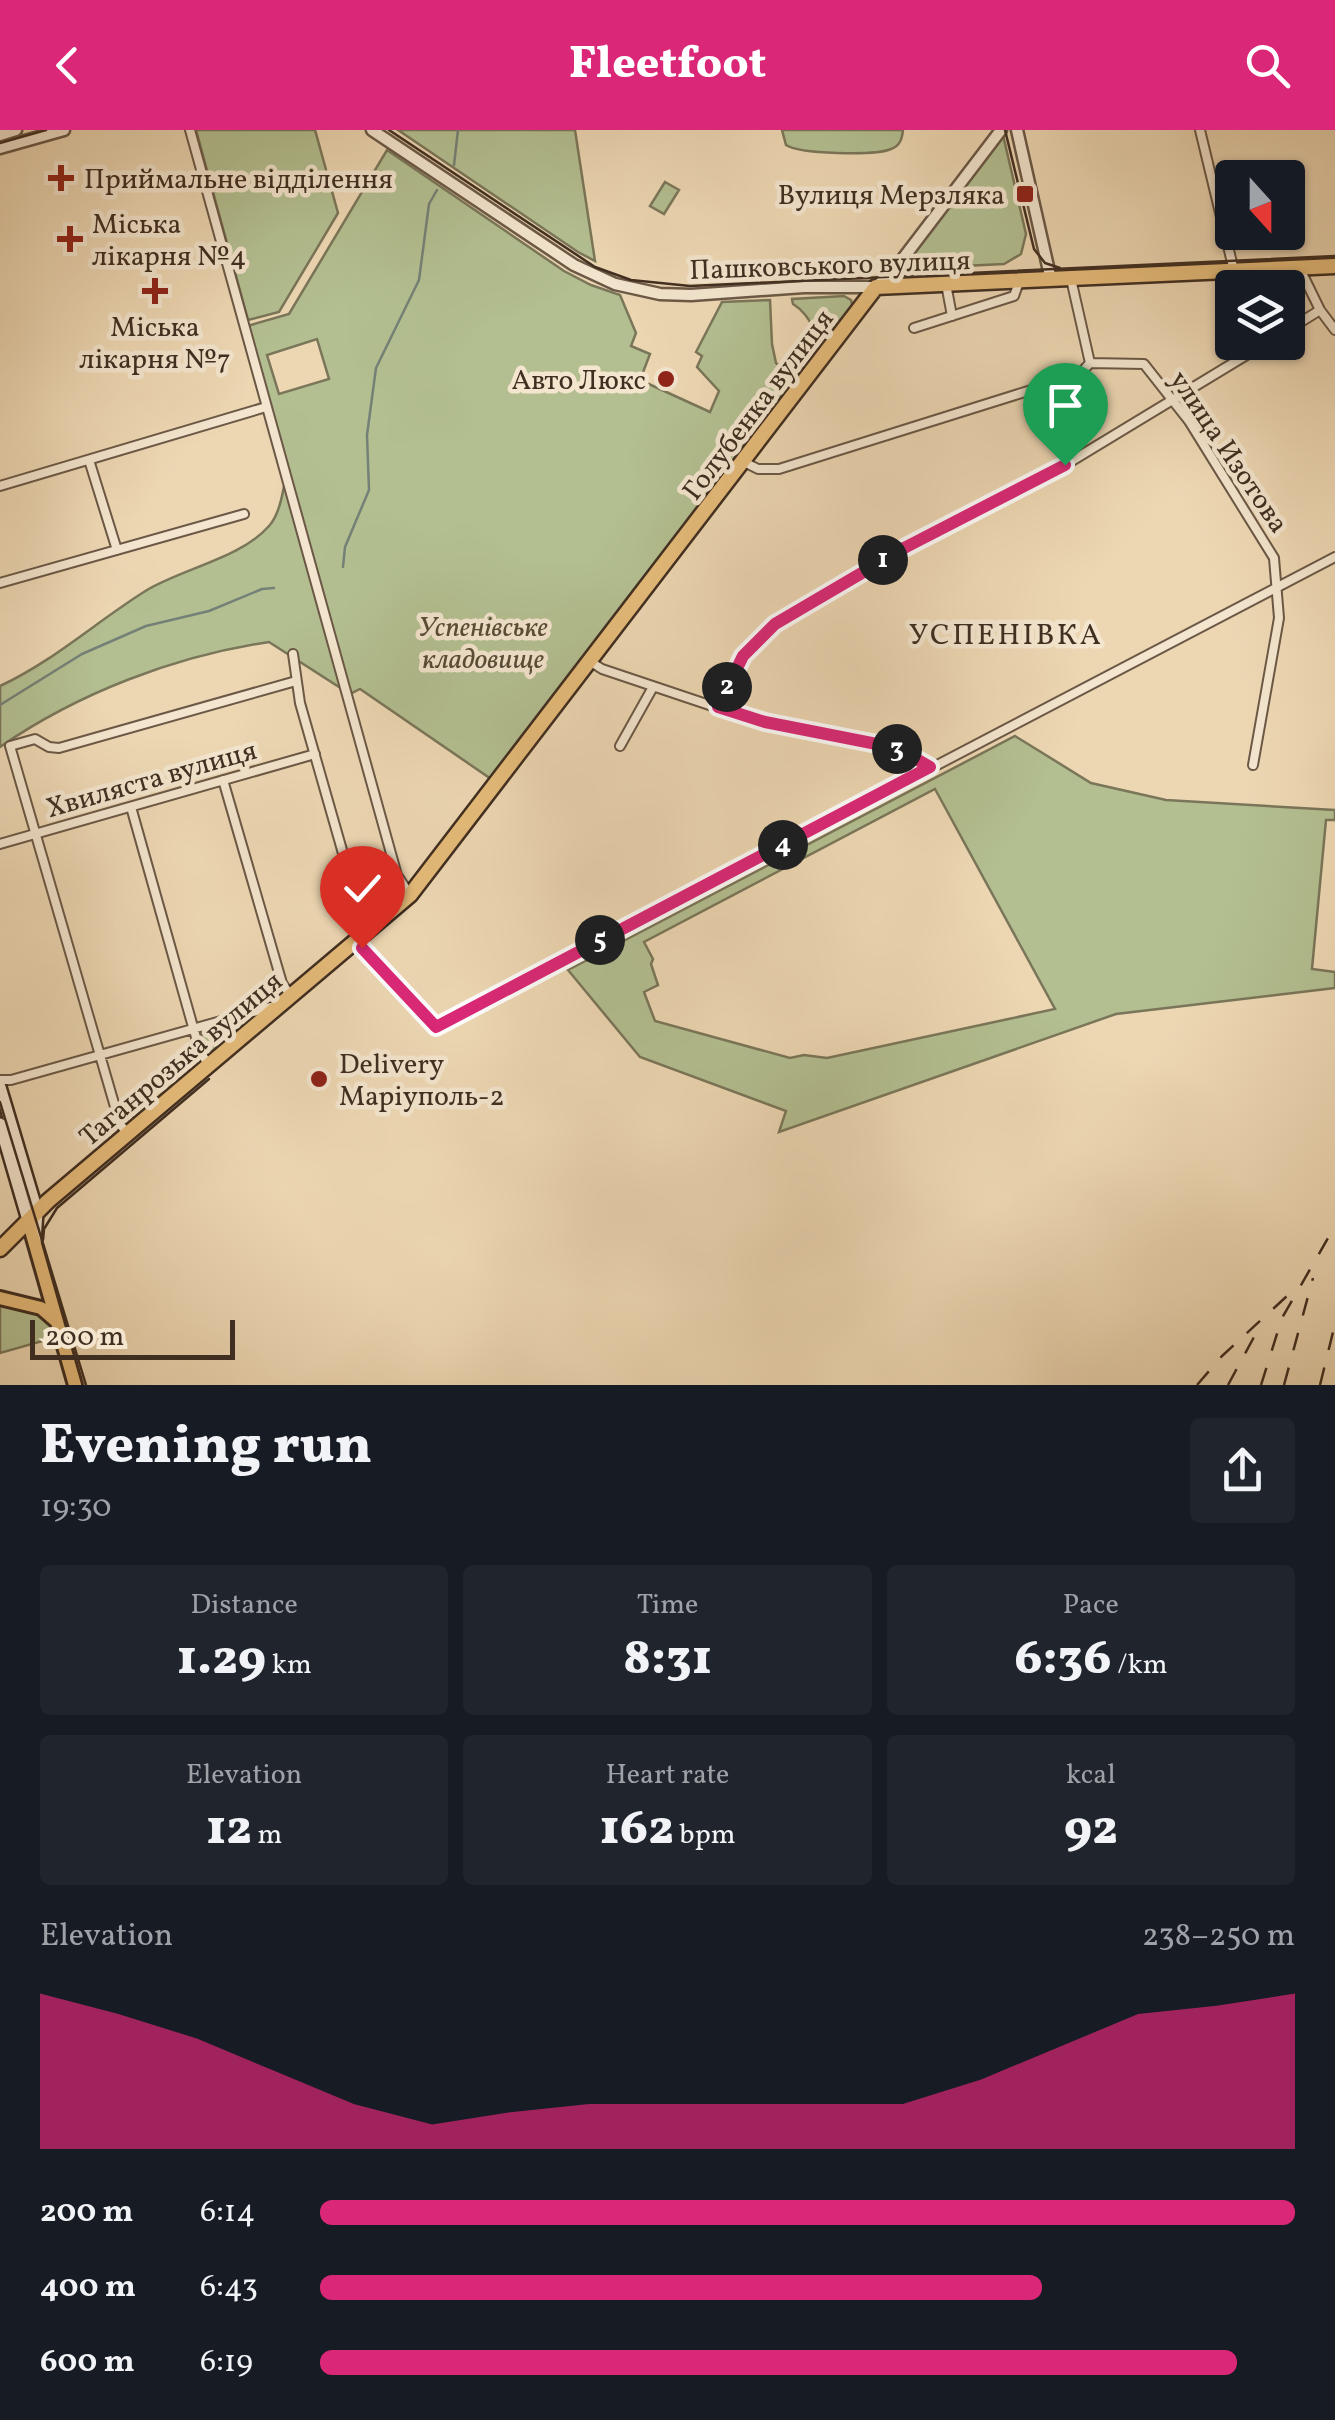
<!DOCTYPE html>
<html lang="en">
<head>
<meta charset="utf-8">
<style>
	:root { --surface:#171b24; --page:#20242c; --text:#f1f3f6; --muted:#9ea1a6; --accent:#db2777 }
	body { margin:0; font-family:Vollkorn,serif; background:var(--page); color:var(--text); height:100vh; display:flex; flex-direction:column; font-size:38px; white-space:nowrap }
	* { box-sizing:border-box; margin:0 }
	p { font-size:32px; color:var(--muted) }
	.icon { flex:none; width:55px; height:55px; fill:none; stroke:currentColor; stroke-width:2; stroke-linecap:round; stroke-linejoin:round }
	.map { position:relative; height:1255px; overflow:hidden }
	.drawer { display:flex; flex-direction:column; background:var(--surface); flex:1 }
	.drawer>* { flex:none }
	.needle { width:65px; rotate:159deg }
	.buttons { position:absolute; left:1215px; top:30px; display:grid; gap:20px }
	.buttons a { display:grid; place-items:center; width:90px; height:90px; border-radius:10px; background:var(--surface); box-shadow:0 2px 8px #0004; font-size:50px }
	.scale { position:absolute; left:30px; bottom:25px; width:205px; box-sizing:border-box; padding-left:10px; border:5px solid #402e21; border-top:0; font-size:28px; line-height:35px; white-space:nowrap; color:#402e21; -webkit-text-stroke:8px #f3e5ce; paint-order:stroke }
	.pin { position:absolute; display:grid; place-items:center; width:85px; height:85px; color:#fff; margin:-102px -42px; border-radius:50% 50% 50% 0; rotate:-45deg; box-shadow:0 0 10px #0007 }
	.pin .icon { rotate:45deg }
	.km { position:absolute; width:50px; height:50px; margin:-25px; border-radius:50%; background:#222; color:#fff; font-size:28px; line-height:50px; text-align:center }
	.round { display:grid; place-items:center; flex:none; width:105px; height:105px; border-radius:10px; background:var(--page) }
	.head { display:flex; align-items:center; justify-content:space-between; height:170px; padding:0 40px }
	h1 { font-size:55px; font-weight:800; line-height:75px }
	.stats { display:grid; grid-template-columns:repeat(3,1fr); gap:15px; height:170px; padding:10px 40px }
	.stats div { display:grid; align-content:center; border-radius:10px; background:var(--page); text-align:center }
	.stats b { font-size:50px; font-weight:800 }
	.stats small { font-size:28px; font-weight:400 }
	.stats p { font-size:28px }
	.chart { height:280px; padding:20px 40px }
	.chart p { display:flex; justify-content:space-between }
	.chart svg { width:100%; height:180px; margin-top:10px; fill:var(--accent); opacity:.7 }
	ul { padding:0 40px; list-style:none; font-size:32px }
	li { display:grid; grid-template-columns:160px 120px 1fr; align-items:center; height:75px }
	li i { height:25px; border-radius:12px; background:var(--accent) }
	header { display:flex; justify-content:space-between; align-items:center; height:130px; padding:0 40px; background:var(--accent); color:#fff; font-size:45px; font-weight:800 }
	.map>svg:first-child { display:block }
	.green { fill:#b3bf91; stroke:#7a7659; stroke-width:2.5; fill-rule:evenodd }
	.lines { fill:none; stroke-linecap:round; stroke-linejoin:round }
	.stream { stroke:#758177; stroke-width:2.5 }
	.minor-casing { stroke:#6b5846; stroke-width:12 }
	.tertiary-casing { stroke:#6b5846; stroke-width:15 }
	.secondary-casing { stroke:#402e21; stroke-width:16 }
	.primary-casing { stroke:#402e21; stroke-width:18 }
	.trunk-casing { stroke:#402e21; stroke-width:19 }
	.minor { stroke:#f3e5ce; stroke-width:8 }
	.tertiary { stroke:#f3e5ce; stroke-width:10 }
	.secondary { stroke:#f3e5ce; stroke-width:11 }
	.primary { stroke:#e6bc7a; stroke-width:12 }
	.trunk { stroke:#e6bc7a; stroke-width:14 }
	.tram { stroke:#402e21; stroke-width:2.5 }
	.rail { stroke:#402e21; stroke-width:2.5; stroke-dasharray:18 18; stroke-linecap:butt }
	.route-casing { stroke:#fff; stroke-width:20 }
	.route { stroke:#db2777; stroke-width:12 }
	.poi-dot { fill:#8f2418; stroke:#f3e5ce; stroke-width:4 }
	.labels { text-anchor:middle; stroke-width:9; stroke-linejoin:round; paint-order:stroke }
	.poi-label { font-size:28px; fill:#402e21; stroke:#f3e5ce; text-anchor:start }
	.street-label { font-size:28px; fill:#402e21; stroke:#f3e5ce }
	.park-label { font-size:28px; font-style:italic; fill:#574b37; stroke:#f3e5ce }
	.neighbourhood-label { font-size:30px; letter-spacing:2.5px; fill:#402e21; stroke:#f3e5ce }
</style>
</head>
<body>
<header><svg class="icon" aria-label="back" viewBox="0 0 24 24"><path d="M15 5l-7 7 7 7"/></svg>Fleetfoot<svg class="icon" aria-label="search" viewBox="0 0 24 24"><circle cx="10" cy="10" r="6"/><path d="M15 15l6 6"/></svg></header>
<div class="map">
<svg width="1335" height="1255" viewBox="0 0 1335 1255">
	<rect width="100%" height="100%" fill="#edd7b3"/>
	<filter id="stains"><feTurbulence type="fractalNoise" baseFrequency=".002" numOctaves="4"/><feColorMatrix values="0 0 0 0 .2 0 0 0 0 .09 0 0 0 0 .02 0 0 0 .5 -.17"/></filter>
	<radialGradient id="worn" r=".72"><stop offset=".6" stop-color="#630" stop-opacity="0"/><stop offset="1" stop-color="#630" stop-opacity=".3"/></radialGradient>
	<path class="green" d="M196,0H315L338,83L279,182L248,190Z
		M398,0H575L595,131L578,122Z
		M782,0H903C902,9 900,16 891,19C875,26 799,24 786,15Z
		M1003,5L1026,104L1021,124L1004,134L900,139Z
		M387,20L564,141L591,155L620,165L636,203L631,216L650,224L640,250L710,282L719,261L697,237L702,226L696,222L722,172L770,170L772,214L776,233L798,250L494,651L360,559L350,564L269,512C175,526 78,563 0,617V556C54,531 97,491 147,460C184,438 241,428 269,396C280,384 283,361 286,346L247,196L289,184ZM317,209L329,249L279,264L267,225Z
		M665,52L679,60L664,84L650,76Z
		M844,166L851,170L853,178L826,213C811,201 812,186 793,174L792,169Z
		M1015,606L1091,653L1166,670L1335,680V690H1326L1312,839L1335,842V858L1116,884L779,1002L786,981L640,927L568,840ZM935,659L1055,879L827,928L804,925L790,928L655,891L644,862L658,855L651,834L653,829L644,812Z
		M262,883L208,928L200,899Z
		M0,1174L51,1186L57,1207L0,1223Z"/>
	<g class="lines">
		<path class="stream" d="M454,35L458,0
			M343,437L345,417L369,360L367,305L376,238L419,150L429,74L437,60
			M0,575L82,524L146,496L209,481L262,459L274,458"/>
		<g class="minor-casing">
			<path id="minor" d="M190,0L397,745L410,765
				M1200,0L1234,141
				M1300,139L1320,180L1335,200
				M1071,149L1090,233
				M946,154L952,186
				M914,198L1014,166L1019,152
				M1288,200L1320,180
				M1090,233L1144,234L1189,291L1274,428L1279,488L1253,635
				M89,330L117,420
				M744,332L758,339H779L1079,245L1090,233
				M0,356L266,277
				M0,453L244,384
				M293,524L300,573L366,804
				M591,532L602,539L748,588L897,619L931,637
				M718,577L743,525L775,494L906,417L1065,335L1268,212
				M620,616L653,557
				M223,650L282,853L290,865
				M131,677L193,897L200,921L209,936
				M0,714L315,624
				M357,812L436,897L1335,427
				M0,950H11L278,875
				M127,1003L120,994L10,616L35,609L49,617L59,618L296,551"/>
		</g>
		<g class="tertiary-casing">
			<path id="tertiary" d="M372,0L574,135L615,154L660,164L691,165L804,157H876L895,139L1001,0
				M1017,0L1051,150
				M0,5L16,0
				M0,18L64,0"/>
		</g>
		<g class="secondary-casing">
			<path id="secondary" d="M0,957L37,1081L35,1112
				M0,994L28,1090"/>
		</g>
		<g class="primary-casing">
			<path id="primary" d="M28,1090L75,1255
				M0,1168L41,1178L56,1191"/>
		</g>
		<g class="trunk-casing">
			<path id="trunk" d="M0,1119L48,1071L410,765L876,157L1335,136"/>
		</g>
		<use href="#minor" class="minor"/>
		<use href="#tertiary" class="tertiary"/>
		<use href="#secondary" class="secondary"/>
		<use href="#primary" class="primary"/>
		<use href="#trunk" class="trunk"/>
		<path class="tram" d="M389,0L595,137L631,150L690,156L1335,126
			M1005,0L1034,119L1045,133L1060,138
			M0,13L46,0
			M0,972L86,1255
			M43,1110L44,1099L57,1078L209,949"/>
		<path class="rail" d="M1197,1255L1222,1226L1287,1166
			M1228,1255L1254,1207
			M1261,1255L1282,1188L1335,1096
			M1284,1255L1313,1148
			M1320,1255L1335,1194"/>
	</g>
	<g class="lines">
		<g class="route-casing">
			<path id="route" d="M362,818L436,897L930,637L897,618L765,592L718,577L743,526L775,494L906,417L1065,335"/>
		</g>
		<use href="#route" class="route"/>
	</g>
	<g class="poi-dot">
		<path d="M56 33h10v10h10v10h-10v10h-10v-10h-10v-10h10z"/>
		<rect x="1015" y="54" width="20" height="20" rx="5"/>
		<path d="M65 94h10v10h10v10h-10v10h-10v-10h-10v-10h10z"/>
		<path d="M150 146h10v10h10v10h-10v10h-10v-10h-10v-10h10z"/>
		<circle cx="666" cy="249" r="10"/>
		<circle cx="319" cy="949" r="10"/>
	</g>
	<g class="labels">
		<g class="poi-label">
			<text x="84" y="58">Приймальне відділення</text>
			<text x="1005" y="74" text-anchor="end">Вулиця Мерзляка</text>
			<text x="92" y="103">Міська<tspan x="92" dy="32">лікарня №4</tspan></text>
			<text x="155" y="206" text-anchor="middle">Міська<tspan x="155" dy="32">лікарня №7</tspan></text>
			<text x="646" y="259" text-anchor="end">Авто Люкс</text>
			<text x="339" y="943">Delivery<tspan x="339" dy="32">Марiуполь-2</tspan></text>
		</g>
		<g class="street-label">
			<text transform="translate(830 134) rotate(-2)" y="10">Пашковського вулиця</text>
			<text transform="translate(757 274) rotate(-53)" y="10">Голубенка вулиця</text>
			<text transform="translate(1230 321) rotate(56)" y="10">улица Изотова</text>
			<text transform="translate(151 648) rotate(-16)" y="10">Хвиляста вулиця</text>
			<text transform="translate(180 928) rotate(-40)" y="10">Таганрозька вулиця</text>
		</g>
		<g class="park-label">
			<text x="483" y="506">Успенівське<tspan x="483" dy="32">кладовище</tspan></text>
		</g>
		<g class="neighbourhood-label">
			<text x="1006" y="514">УСПЕНІВКА</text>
		</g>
	</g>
	<rect width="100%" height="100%" filter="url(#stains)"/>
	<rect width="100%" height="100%" fill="url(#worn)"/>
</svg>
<div class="buttons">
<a><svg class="needle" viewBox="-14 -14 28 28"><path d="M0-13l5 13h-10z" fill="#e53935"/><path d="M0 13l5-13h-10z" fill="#9ea1a6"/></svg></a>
<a><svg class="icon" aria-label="layers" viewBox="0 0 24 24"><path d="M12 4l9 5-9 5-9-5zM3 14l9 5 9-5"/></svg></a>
</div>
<div class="scale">200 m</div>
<div class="pin" style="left:1065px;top:335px;background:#1e9e55"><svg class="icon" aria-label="arrive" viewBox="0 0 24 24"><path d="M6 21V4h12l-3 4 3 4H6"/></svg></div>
<div class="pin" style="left:362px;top:818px;background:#d93025"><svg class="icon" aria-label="check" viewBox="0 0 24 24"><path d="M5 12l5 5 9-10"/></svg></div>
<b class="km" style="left:883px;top:430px">1</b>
<b class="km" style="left:727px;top:557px">2</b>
<b class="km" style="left:897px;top:619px">3</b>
<b class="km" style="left:783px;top:715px">4</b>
<b class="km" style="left:600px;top:810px">5</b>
</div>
<section class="drawer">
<div class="head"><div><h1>Evening run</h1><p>19:30</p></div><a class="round"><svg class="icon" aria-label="share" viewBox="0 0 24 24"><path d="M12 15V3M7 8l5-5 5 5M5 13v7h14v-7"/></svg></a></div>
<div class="stats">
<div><p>Distance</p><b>1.29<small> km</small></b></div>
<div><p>Time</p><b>8:31</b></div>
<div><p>Pace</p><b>6:36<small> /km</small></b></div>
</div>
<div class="stats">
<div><p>Elevation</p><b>12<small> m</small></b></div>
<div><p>Heart rate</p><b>162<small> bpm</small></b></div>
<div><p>kcal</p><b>92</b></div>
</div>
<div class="chart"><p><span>Elevation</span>238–250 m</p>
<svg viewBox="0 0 160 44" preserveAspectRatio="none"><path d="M0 44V6L10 11L20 17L30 25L40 33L50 38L60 35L70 33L80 33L90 33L100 33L110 33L120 27L130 19L140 11L150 9L160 6V44z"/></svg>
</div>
<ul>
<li><b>200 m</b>6:14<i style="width:100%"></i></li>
<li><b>400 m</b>6:43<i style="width:74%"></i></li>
<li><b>600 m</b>6:19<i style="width:94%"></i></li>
</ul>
</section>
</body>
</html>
